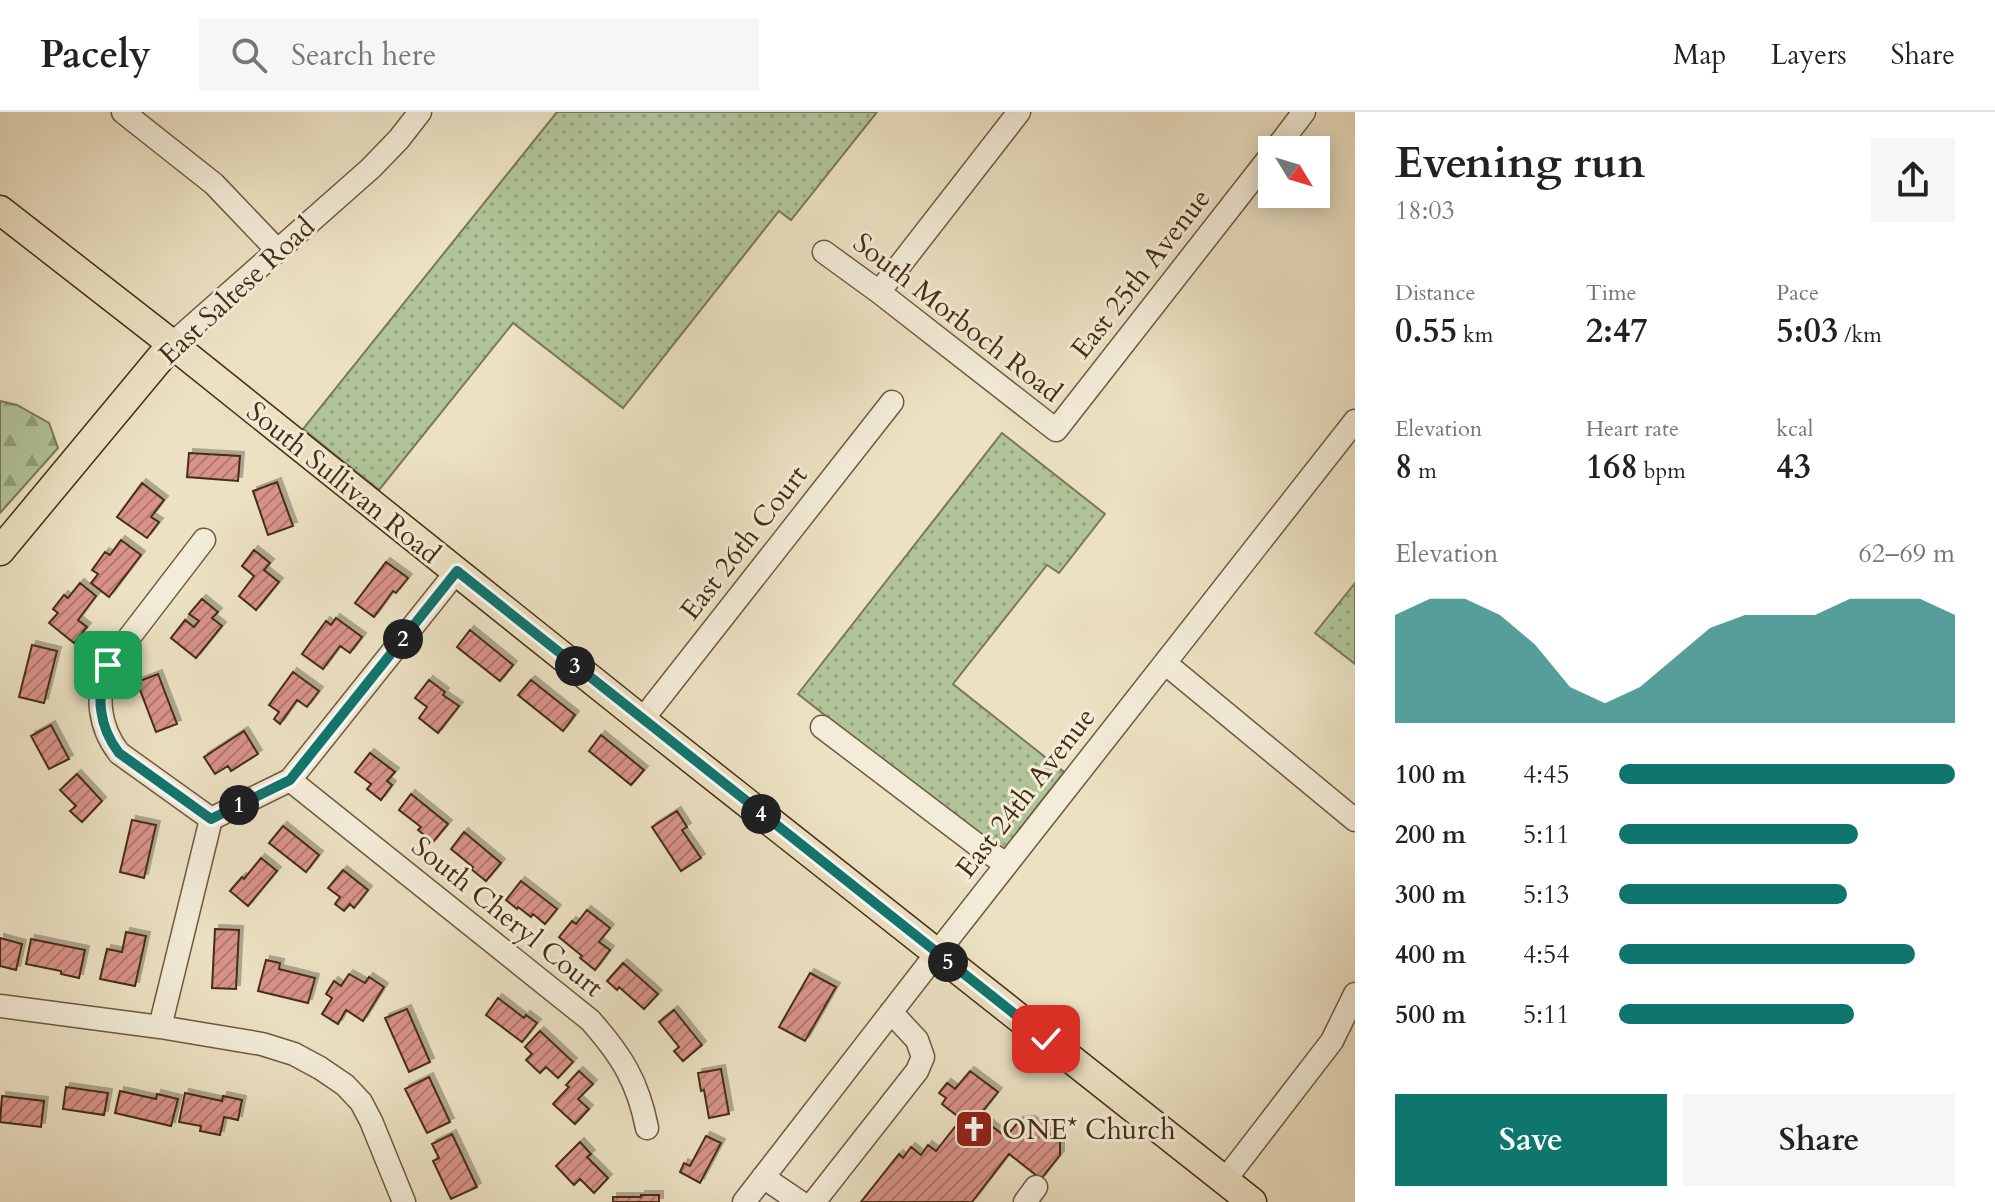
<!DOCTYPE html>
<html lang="en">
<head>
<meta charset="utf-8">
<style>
	:root { --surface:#fff; --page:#f6f6f6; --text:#222; --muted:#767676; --line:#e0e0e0; --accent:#0f766e }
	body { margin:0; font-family:Cardo,serif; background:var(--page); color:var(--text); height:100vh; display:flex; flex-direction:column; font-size:30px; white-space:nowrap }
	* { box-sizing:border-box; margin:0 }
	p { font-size:26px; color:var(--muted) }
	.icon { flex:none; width:44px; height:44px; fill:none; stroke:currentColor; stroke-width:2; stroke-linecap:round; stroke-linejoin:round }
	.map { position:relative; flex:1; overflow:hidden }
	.side { display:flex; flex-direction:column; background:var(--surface); width:640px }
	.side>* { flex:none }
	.needle { width:52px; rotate:128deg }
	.controls { position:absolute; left:1258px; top:24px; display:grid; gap:16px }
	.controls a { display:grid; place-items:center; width:72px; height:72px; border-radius:0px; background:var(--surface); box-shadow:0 4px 20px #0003; font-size:40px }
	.pin { position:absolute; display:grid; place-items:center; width:68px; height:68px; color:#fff; margin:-34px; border-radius:16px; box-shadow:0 4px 12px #0006 }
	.km { position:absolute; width:40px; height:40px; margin:-20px; border-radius:50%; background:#222; color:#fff; font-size:22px; line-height:40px; text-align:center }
	.round { display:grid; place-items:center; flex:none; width:84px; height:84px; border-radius:0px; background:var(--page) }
	.head { display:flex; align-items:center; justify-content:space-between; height:136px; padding:0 40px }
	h1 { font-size:44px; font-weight:600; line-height:60px }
	.figures { display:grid; grid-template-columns:repeat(3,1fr); gap:12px; height:136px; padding:8px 40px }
	.figures div { display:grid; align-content:center }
	.figures b { font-size:34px; font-weight:600 }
	.figures small { font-size:22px; font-weight:400 }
	.figures p { font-size:22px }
	.chart { height:224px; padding:16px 40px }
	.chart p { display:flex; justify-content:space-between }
	.chart svg { width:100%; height:144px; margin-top:8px; fill:var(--accent); opacity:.7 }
	.button { display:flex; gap:16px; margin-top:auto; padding:16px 40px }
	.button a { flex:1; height:92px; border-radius:0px; background:var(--accent); color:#fff; font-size:32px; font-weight:600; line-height:92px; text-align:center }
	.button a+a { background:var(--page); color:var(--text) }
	ul { padding:0 40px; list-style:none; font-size:26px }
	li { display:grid; grid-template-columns:128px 96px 1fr; align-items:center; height:60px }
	li i { height:20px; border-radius:10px; background:var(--accent) }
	header { display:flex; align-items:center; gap:48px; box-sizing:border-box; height:112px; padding:0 40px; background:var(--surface); border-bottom:2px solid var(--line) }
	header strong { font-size:38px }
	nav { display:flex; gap:44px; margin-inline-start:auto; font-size:28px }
	.search { width:560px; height:72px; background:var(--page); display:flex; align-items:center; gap:20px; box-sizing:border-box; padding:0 28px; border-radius:0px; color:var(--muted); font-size:30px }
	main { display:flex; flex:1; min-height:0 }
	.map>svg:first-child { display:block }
	.grass { fill:url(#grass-dots); stroke:#7b7856; stroke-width:2 }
	.forest { fill:url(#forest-firs); stroke:#7b7856; stroke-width:2 }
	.building { fill:url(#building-hatch); stroke:#452d13; stroke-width:2; filter:url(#shadow) }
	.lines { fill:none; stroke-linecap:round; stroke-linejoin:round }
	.minor-casing { stroke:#6f5a3f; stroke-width:25 }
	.major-casing { stroke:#452d13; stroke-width:31 }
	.minor { stroke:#f3ecd8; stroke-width:22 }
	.major { stroke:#ece1c3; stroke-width:28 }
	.route-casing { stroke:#fff; stroke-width:16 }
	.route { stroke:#0f766e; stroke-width:10 }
	.labels { text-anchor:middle; stroke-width:6; stroke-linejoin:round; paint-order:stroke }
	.street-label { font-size:28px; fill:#452d13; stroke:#f3ecd8 }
	.poi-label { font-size:28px; fill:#452d13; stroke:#f3ecd8; text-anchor:start }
</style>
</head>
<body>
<header>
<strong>Pacely</strong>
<div class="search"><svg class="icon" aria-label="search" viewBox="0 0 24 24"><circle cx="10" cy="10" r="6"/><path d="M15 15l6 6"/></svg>Search here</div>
<nav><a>Map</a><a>Layers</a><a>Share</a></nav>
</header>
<main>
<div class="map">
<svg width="1355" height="1090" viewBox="0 0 1355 1090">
	<defs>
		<pattern id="grass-dots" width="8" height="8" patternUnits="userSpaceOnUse" patternTransform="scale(2)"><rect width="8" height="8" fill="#b1c499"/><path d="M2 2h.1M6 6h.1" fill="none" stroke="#92a07c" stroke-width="1.8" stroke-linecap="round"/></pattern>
		<pattern id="forest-firs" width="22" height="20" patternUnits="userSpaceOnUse" patternTransform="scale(2)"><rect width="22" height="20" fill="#b1c499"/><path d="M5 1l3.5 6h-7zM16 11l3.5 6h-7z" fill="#92a07c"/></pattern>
		<pattern id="building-hatch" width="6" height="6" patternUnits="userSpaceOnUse" patternTransform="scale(2)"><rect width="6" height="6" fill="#d9938a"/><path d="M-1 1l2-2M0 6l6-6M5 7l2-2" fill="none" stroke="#b27870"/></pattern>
		<filter id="shadow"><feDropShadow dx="4" dy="-4" stdDeviation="0" flood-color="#0004"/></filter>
	</defs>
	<rect width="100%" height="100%" fill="#ece1c3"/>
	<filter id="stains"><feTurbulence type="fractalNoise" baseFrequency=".0025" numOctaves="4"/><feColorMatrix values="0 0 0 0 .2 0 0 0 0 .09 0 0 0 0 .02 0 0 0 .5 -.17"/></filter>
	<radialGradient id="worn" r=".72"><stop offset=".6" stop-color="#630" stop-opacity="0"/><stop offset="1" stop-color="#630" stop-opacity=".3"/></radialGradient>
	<path class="grass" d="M557,0H877L791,108L779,99L623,296L513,211L379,378L303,317Z
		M1002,321L1105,402L1059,461L1047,453L953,572L1064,660L1001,741L798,582Z
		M1355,471V552L1315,521Z"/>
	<path class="forest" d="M0,289L17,293L49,311L58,336L0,401Z"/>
	<path class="building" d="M189,341L240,344L238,369L187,365Z
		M277,370L293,414L268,423L253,379Z
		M142,371L164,388L151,405L159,410L147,426L117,405Z
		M121,428L141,443L109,485L91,471L98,462L92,458L105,440L110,443Z
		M254,438L270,451L264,458L279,470L256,498L239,484L254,464L242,454Z
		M386,450L408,466L396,481L393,479L374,505L355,491Z
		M80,471L96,484L78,508L87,515L74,531L49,511L58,501L53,497L64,483L68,486Z
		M202,487L218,500L212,506L222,514L196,546L171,526L185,508L194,515L199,509L189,502Z
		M336,506L362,525L350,541L340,534L323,557L302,542L326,509L331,513Z
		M470,518L513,553L500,569L457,535Z
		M32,533L57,539L44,591L19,585Z
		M293,560L319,579L307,595L297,588L280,612L274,607L279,600L269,593Z
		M158,562L177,612L156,620L137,570Z
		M429,568L445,580L443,583L459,594L438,621L419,606L427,595L415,586Z
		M531,568L575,603L563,619L518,583Z
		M51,613L69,647L49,657L31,624Z
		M244,619L258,642L231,659L228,654L215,662L204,645Z
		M601,623L644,658L631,673L589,639Z
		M370,641L395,660L387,669L392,673L381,688L367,677L371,672L355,660Z
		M77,662L102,689L82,710L70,699L76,694L60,678Z
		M411,682L448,712L433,730L418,718L421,715L399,698Z
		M677,699L687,715L682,718L701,746L681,759L652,715Z
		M132,708L156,713L144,766L120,760Z
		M283,714L319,743L306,760L269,731Z
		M464,720L501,751L486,769L471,757L473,755L451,737Z
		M261,746L277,759L248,794L230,779L242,765L244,767Z
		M343,758L368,778L354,796L350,792L344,799L335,792L340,785L328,776Z
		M521,769L557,797L545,812L533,802L531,805L518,795L517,797L506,788Z
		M587,798L610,816L599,830L610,838L595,858L580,846L582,844L559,825L572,809L576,812Z
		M215,817L239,818L236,877L212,876Z
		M126,820L146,824L135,874L100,867L107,837L122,840Z
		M0,826L22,832L16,858L0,854Z
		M31,827L85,838L79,866L61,862V859L26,852Z
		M266,848L280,851L279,857L315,866L308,891L258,879Z
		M623,851L658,882L644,897L619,875L617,878L607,869Z
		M810,861L836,875L805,929L779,915Z
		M349,862L365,871L369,865L384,875L363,909L346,898L338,912L322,902L332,886L326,882L334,869L341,874Z
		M498,886L524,906L526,903L537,911L522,930L486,903Z
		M407,897L430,950L409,960L385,906Z
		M674,898L702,933L683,949L674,939L679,935L659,910Z
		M540,919L573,950L558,966L546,955L540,961L526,948L532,942L525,935Z
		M721,957L729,1002L709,1006L704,978L701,979L698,961Z
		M579,959L593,972L578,987L589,997L575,1012L553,992L569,975L566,973Z
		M970,959L998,980L979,1004L1006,1025L1019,1009L1031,1008L1060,1030V1043L1041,1067L1009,1042L972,1090H861L899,1042L903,1046L911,1035L921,1043L928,1033L936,1039L961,1007L942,992L946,986L939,981L947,971L955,977Z
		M429,965L450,1010L427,1021L405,977Z
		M66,975L108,981L104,1003L63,997Z
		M120,979L156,987L157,982L178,987L171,1014L115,1001Z
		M185,981L222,989L223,984L242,988L238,1008L224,1005L220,1023L200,1019L201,1014L179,1010Z
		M2,984L44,989L41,1015L0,1010Z
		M452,1022L477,1075L451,1087L433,1049L439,1046L432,1032Z
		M706,1024L721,1031L700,1071L680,1060L684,1051L690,1054Z
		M580,1030L591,1042L587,1045L608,1066L594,1081L580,1067L574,1073L556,1054Z
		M641,1083H659V1090H613V1085H641Z"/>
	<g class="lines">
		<g class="minor-casing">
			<path id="minor" d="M123,0L214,72L277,138
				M1275,38L1304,0
				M824,140L879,180L1056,318L1272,42
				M879,180L1019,0
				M172,232L371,56L399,27L420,0
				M204,428L108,553C95,583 99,615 119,641L211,707
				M1165,551L1355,708
				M642,608L892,290
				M822,615L976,732L1006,752
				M290,668L590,908C622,944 638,970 647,1016
				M0,894L160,915L262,932L294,942L320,956L345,973L361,990L371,1009L404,1090
				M160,915L211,707L290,668L457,459
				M763,1065L800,1090
				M1225,1068L1332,929L1355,882
				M744,1090L937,841L1355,309
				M814,1090L917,959L923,945L917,928L891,900
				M1025,1090L1036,1075"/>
		</g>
		<g class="major-casing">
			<path id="major" d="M0,98L172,232L642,608L1252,1090
				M0,439L172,232"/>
		</g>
		<use href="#minor" class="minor"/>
		<use href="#major" class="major"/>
	</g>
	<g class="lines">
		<g class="route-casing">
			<path id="route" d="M108,553C95,583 99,615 119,641L211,707L290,668L457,459L1046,927"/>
		</g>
		<use href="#route" class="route"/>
	</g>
	<defs>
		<g id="church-square" transform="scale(2)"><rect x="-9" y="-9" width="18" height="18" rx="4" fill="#8f2418" stroke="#f3ecd8"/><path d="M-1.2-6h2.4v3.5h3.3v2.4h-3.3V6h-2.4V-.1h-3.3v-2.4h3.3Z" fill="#fff"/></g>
	</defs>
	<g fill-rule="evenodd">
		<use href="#church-square" x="974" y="1017"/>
	</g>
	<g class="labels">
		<g class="street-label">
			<text transform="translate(1140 161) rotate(-52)" y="10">East 25th Avenue</text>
			<text transform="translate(236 178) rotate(-43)" y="10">East Saltese Road</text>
			<text transform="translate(958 205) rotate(38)" y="10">South Morboch Road</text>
			<text transform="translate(344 370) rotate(39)" y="10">South Sullivan Road</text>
			<text transform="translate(743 430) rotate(-52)" y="10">East 26th Court</text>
			<text transform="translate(1025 680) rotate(-52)" y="10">East 24th Avenue</text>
			<text transform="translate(508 804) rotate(39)" y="10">South Cheryl Court</text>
		</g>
		<g class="poi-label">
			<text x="1002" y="1027">ONE* Church</text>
		</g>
	</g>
	<rect width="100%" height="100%" filter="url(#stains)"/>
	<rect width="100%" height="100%" fill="url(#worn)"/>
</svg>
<div class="controls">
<a><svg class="needle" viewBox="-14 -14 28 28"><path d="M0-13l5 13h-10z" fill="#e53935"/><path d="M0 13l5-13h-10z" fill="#767676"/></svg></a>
</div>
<div class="pin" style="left:108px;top:553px;background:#1e9e55"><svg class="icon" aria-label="arrive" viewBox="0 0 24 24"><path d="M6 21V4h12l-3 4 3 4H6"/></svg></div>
<div class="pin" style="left:1046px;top:927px;background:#d93025"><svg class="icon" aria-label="check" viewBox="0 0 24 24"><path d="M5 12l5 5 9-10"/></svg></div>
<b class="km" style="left:239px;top:693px">1</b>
<b class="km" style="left:403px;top:527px">2</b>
<b class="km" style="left:575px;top:554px">3</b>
<b class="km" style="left:761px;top:702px">4</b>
<b class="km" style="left:948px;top:850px">5</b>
</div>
<section class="side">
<div class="head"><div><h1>Evening run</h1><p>18:03</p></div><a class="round"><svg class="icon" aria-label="share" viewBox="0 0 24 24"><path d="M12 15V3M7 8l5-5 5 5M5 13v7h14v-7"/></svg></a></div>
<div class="figures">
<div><p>Distance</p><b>0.55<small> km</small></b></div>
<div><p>Time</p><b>2:47</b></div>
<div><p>Pace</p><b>5:03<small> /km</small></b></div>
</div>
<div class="figures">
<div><p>Elevation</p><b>8<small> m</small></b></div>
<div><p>Heart rate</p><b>168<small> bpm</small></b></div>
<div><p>kcal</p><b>43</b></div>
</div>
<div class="chart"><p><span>Elevation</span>62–69 m</p>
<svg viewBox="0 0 160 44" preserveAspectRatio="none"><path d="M0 44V11L10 6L20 6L30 11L40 20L50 33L60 38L70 33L80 24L90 15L100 11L110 11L120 11L130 6L140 6L150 6L160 11V44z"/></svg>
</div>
<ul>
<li><b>100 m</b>4:45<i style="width:100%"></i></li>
<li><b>200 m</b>5:11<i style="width:71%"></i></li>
<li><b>300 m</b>5:13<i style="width:68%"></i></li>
<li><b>400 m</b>4:54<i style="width:88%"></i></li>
<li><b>500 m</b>5:11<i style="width:70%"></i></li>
</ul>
<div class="button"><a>Save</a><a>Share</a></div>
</section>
</main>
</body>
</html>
